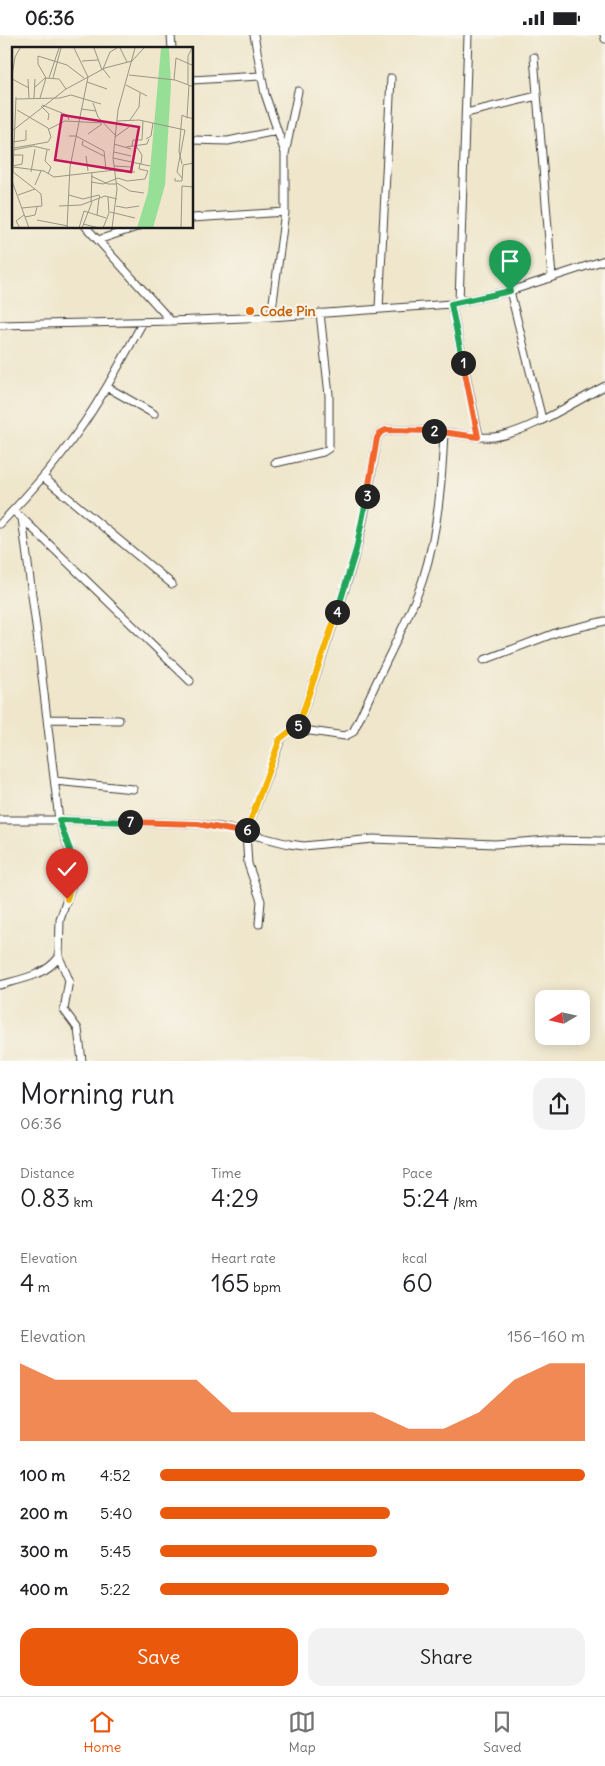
<!DOCTYPE html>
<html lang="en">
<head>
<meta charset="utf-8">
<style>
	:root { --surface:#fff; --page:#f2f2f2; --text:#202124; --muted:#757577; --line:#e0e0e0; --accent:#ea580c }
	body { margin:0; font-family:Delius,sans-serif; background:var(--page); color:var(--text); height:100vh; display:flex; flex-direction:column; font-size:19px; white-space:nowrap }
	* { box-sizing:border-box; margin:0 }
	p { font-size:16px; color:var(--muted) }
	.icon { flex:none; width:28px; height:28px; fill:none; stroke:currentColor; stroke-width:2; stroke-linecap:round; stroke-linejoin:round }
	.map { position:relative; height:1026px; overflow:hidden }
	.sheet { display:flex; flex-direction:column; background:var(--surface); flex:1 }
	.sheet>* { flex:none }
	.needle { width:32px; rotate:261deg }
	.buttons { position:absolute; left:535px; top:955px; display:grid; gap:10px }
	.buttons a { display:grid; place-items:center; width:55px; height:55px; border-radius:10px; background:var(--surface); box-shadow:0 2px 12px #0003; font-size:25px }
	.pin { position:absolute; display:grid; place-items:center; width:42px; height:42px; color:#fff; margin:-51px -21px; border-radius:50% 50% 50% 0; rotate:-45deg; box-shadow:0 0 5px #0007 }
	.pin .icon { rotate:45deg }
	.km { position:absolute; width:25px; height:25px; margin:-12px; border-radius:50%; background:#222; color:#fff; font-size:14px; line-height:25px; text-align:center }
	.round { display:grid; place-items:center; flex:none; width:52px; height:52px; border-radius:15px; background:var(--page) }
	.head { display:flex; align-items:center; justify-content:space-between; height:85px; padding:0 20px }
	h1 { font-size:28px; font-weight:600; line-height:38px }
	.figures { display:grid; grid-template-columns:repeat(3,1fr); gap:8px; height:85px; padding:5px 20px }
	.figures div { display:grid; align-content:center }
	.figures b { font-size:25px; font-weight:600 }
	.figures small { font-size:14px; font-weight:400 }
	.figures p { font-size:14px }
	.chart { height:140px; padding:10px 20px }
	.chart p { display:flex; justify-content:space-between }
	.chart svg { width:100%; height:90px; margin-top:5px; fill:var(--accent); opacity:.7 }
	.button { display:flex; gap:10px; margin-top:auto; padding:10px 20px }
	.button a { flex:1; height:58px; border-radius:15px; background:var(--accent); color:#fff; font-size:20px; font-weight:600; line-height:58px; text-align:center }
	.button a+a { background:var(--page); color:var(--text) }
	ul { padding:0 20px; list-style:none; font-size:16px }
	li { display:grid; grid-template-columns:80px 60px 1fr; align-items:center; height:38px }
	li i { height:12px; border-radius:6px; background:var(--accent) }
	.status { display:flex; justify-content:space-between; align-items:center; height:35px; padding:0 25px; background:var(--surface); direction:ltr }
	.status svg { height:14px; fill:currentColor }
	.tab-bar { display:flex; justify-content:space-around; align-items:center; height:70px; border-top:1px solid var(--line); background:var(--surface); font-size:14px; color:var(--muted) }
	.tab-bar a { display:grid; justify-items:center; gap:2px }
	.tab-bar .on { color:var(--accent) }
	.map>svg:first-child { display:block }
	.lines { fill:none; stroke-linecap:round; stroke-linejoin:round }
	.street-casing { stroke:#3c3a36; stroke-width:9 }
	.street { stroke:#fff; stroke-width:7 }
	.split-1-casing { stroke:#fff; stroke-width:10 }
	.split-2-casing { stroke:#fff; stroke-width:10 }
	.split-3-casing { stroke:#fff; stroke-width:10 }
	.split-4-casing { stroke:#fff; stroke-width:10 }
	.split-5-casing { stroke:#fff; stroke-width:10 }
	.split-6-casing { stroke:#fff; stroke-width:10 }
	.split-7-casing { stroke:#fff; stroke-width:10 }
	.split-8-casing { stroke:#fff; stroke-width:10 }
	.split-9-casing { stroke:#fff; stroke-width:10 }
	.split-1 { stroke:#22a559; stroke-width:6 }
	.split-2 { stroke:#f0652b; stroke-width:6 }
	.split-3 { stroke:#f0652b; stroke-width:6 }
	.split-4 { stroke:#22a559; stroke-width:6 }
	.split-5 { stroke:#f5b400; stroke-width:6 }
	.split-6 { stroke:#f5b400; stroke-width:6 }
	.split-7 { stroke:#f0652b; stroke-width:6 }
	.split-8 { stroke:#22a559; stroke-width:6 }
	.split-9 { stroke:#f5b400; stroke-width:6 }
	.food-dot { fill:#e8710a; stroke:#f7f3e8; stroke-width:2 }
	.labels { text-anchor:middle; stroke-width:4.5; stroke-linejoin:round; paint-order:stroke }
	.food-label { font-size:14px; font-weight:bold; fill:#c56008; stroke:#f7f3e8; text-anchor:start }
	.inset-road { fill:none; stroke:#9b9585; stroke-width:1 }
	.view { fill:#c2185b; fill-opacity:0.15; stroke:#c2185b; stroke-width:2.5 }
	.inset-edge { fill:none; stroke:#1c1c1c; stroke-width:2.5 }
</style>
</head>
<body>
<div class="status"><b>06:36</b><svg viewBox="0 0 49 12"><path d="M0 12V9h3v3zM5 12V6h3v6zM10 12V3h3v9zM15 12V0h3v12zM26 1h20v11H26zM47 4h2v5h-2z"/></svg></div>
<div class="map">
<svg width="605" height="1026" viewBox="0 0 605 1026">
	<rect width="100%" height="100%" fill="#f7f3e8"/>
	<filter id="ink" filterUnits="userSpaceOnUse"><feTurbulence type="fractalNoise" baseFrequency=".02" numOctaves="2"/><feDisplacementMap in="SourceGraphic" scale="10" xChannelSelector="R" yChannelSelector="G"/><feConvolveMatrix kernelMatrix="1 2 1 2 8 2 1 2 1" color-interpolation-filters="sRGB"/></filter>
	<filter id="wash" filterUnits="userSpaceOnUse"><feTurbulence type="fractalNoise" baseFrequency=".0096" numOctaves="4" result="noise"/><feDisplacementMap in="SourceGraphic" scale="20" xChannelSelector="R" yChannelSelector="G"/><feGaussianBlur stdDeviation="1.12" result="paint"/><feColorMatrix in="noise" values="0 0 0 0 0 0 0 0 0 0 0 0 0 0 0 0 0 1.4 0 .05"/><feComposite in="paint" operator="in"/></filter>
	<g filter="url(#wash)">
		<rect width="100%" height="100%" fill="#efe6cb"/>
	</g>
	<g filter="url(#ink)">
		<g class="lines">
			<g class="street-casing">
				<path id="street" d="M171,0L172,14
					M254,0L265,59L285,118
					M604,0L605,4
					M534,22L552,242
					M192,45L260,41
					M466,78L537,61
					M192,105L228,106L276,96
					M192,183L285,177
					M86,192L171,286
					M98,205L137,192
					M510,256L542,384
					M459,267L468,0
					M451,269L479,402
					M379,273L391,43
					M271,282L285,177V119L298,56
					M0,290L171,286L271,282L451,269L510,256L605,225
					M107,352L154,379
					M275,428L323,417L329,413V360L320,278
					M43,442L172,549
					M13,476L22,483L190,646
					M22,483L36,591L59,785L73,826V846L60,885L59,922L69,945L64,975L78,994L82,1026
					M0,489C27,461 54,431 77,398C102,363 122,325 143,287
					M484,625L558,597L605,586
					M48,684L119,685
					M297,694C317,635 340,576 356,516C366,479 371,441 377,403L380,398L387,395C406,395 425,395 444,397C461,399 477,404 494,402C527,398 574,367 605,351
					M55,746L133,754
					M0,785H59L198,789L226,793L289,809L304,811L373,804L495,809L548,805L605,806
					M259,889L261,866L248,829L246,798L281,704L290,696L297,694L345,701L353,697C366,670 378,643 391,617C402,593 415,569 423,544C438,496 442,446 444,397
					M0,950C21,944 45,941 59,922"/>
			</g>
			<use href="#street" class="street"/>
		</g>
	</g>
	<g class="lines" filter="url(#ink)">
		<g class="split-1-casing">
			<path id="split-1" d="M463,328L451,269L510,256"/>
		</g>
		<g class="split-2-casing">
			<path id="split-2" d="M434,396L478,402L463,328"/>
		</g>
		<g class="split-3-casing">
			<path id="split-3" d="M367,461L377,403L380,398L386,395L434,396"/>
		</g>
		<g class="split-4-casing">
			<path id="split-4" d="M337,577L356,515L367,461"/>
		</g>
		<g class="split-5-casing">
			<path id="split-5" d="M298,691L337,577"/>
		</g>
		<g class="split-6-casing">
			<path id="split-6" d="M247,795L280,704L290,696L297,694L298,691"/>
		</g>
		<g class="split-7-casing">
			<path id="split-7" d="M130,787L198,789L246,798L247,795"/>
		</g>
		<g class="split-8-casing">
			<path id="split-8" d="M73,831L70,815L59,785L130,787"/>
		</g>
		<g class="split-9-casing">
			<path id="split-9" d="M67,864L72,846L73,831"/>
		</g>
		<use href="#split-1" class="split-1"/>
		<use href="#split-2" class="split-2"/>
		<use href="#split-3" class="split-3"/>
		<use href="#split-4" class="split-4"/>
		<use href="#split-5" class="split-5"/>
		<use href="#split-6" class="split-6"/>
		<use href="#split-7" class="split-7"/>
		<use href="#split-8" class="split-8"/>
		<use href="#split-9" class="split-9"/>
	</g>
	<circle class="food-dot" cx="250" cy="276" r="5"/>
	<g class="labels">
		<g class="food-label">
			<text x="260" y="281">Code Pin</text>
		</g>
	</g>
	<g transform="translate(12 12)">
		<rect width="181" height="181" fill="#efe6cb"/>
		<path d="M149,1H157L159,38L153,138L141,181H125L136,145Z" fill="#97de97"/>
		<path class="inset-road" d="M82,1L90,23M108,1L115,15M70,14L86,13M117,28L163,33L182,40M0,29L3,10L8,1M34,31L26,17V9L55,18L72,31M37,31L47,1M41,31L49,1M98,31L91,22L98,5L105,1M0,32L17,41M16,32L17,51M162,33L164,11L182,19M75,35L95,42M176,37V9L180,1M114,38L135,49M177,38L175,70L182,72M22,41L33,31L47,32L54,42M4,50L1,125L23,142M22,51L23,32M28,51L34,31M4,52L48,51L59,48L89,57M81,56L86,70L103,88M30,58L55,68L57,73M29,59L37,67L36,73M69,62L84,64M118,73L127,60L128,46M105,74L127,73L173,83L165,125L170,131M37,82L53,74L90,76M0,84L54,42L93,21L120,14L132,1M76,87L90,77M57,89H64L92,104L94,123M103,90L117,80M134,92L139,89L141,76M71,94L70,98L92,109M1,95L14,93V83M102,97L119,102M120,99L121,93H130L131,74M124,99L130,108L129,117M114,100L135,97L137,92M2,101L36,95L39,90L36,81L5,63M1,103L21,99L38,103M35,103L33,114L39,120L36,127M102,105L119,109M0,108H11L10,117L1,119M74,109L76,124M101,111L138,119M170,117L167,104L170,68L176,71M102,119L119,120M1,120L32,124L42,130L103,123M103,124L123,125M19,125L23,102M79,129L96,137H105M163,131V134H170L171,118L182,116M0,134L17,181M79,135L91,137L106,131L115,134L133,132L136,124L127,122L128,116M105,136L118,144L132,146M23,138L29,124M6,148L23,142L29,147L30,159L10,161M57,148L71,152L87,148L88,151M79,155L80,125M47,159L69,158L93,149L105,152M104,159L114,161L127,159M98,165L123,171M85,168L87,151M13,170L23,168L25,160M25,173L56,179M71,177L87,181M8,181L4,174L12,168M55,181L58,120L76,30L62,1M67,181L72,164L94,171M70,181L80,155M91,181L97,166L96,150M100,181L105,142L101,111L106,63L123,1M169,181L170,139L182,140"/>
		<path class="view" d="M50,68L127,80L119,125L43,113Z"/>
		<rect width="181" height="181" class="inset-edge"/>
	</g>
</svg>
<div class="buttons">
<a><svg class="needle" viewBox="-14 -14 28 28"><path d="M0-13l5 13h-10z" fill="#e53935"/><path d="M0 13l5-13h-10z" fill="#757577"/></svg></a>
</div>
<div class="pin" style="left:510px;top:256px;background:#1e9e55"><svg class="icon" aria-label="arrive" viewBox="0 0 24 24"><path d="M6 21V4h12l-3 4 3 4H6"/></svg></div>
<div class="pin" style="left:67px;top:864px;background:#d93025"><svg class="icon" aria-label="check" viewBox="0 0 24 24"><path d="M5 12l5 5 9-10"/></svg></div>
<b class="km" style="left:463px;top:328px">1</b>
<b class="km" style="left:434px;top:396px">2</b>
<b class="km" style="left:367px;top:461px">3</b>
<b class="km" style="left:337px;top:577px">4</b>
<b class="km" style="left:298px;top:691px">5</b>
<b class="km" style="left:247px;top:795px">6</b>
<b class="km" style="left:130px;top:787px">7</b>
</div>
<section class="sheet">
<div class="head"><div><h1>Morning run</h1><p>06:36</p></div><a class="round"><svg class="icon" aria-label="share" viewBox="0 0 24 24"><path d="M12 15V3M7 8l5-5 5 5M5 13v7h14v-7"/></svg></a></div>
<div class="figures">
<div><p>Distance</p><b>0.83<small> km</small></b></div>
<div><p>Time</p><b>4:29</b></div>
<div><p>Pace</p><b>5:24<small> /km</small></b></div>
</div>
<div class="figures">
<div><p>Elevation</p><b>4<small> m</small></b></div>
<div><p>Heart rate</p><b>165<small> bpm</small></b></div>
<div><p>kcal</p><b>60</b></div>
</div>
<div class="chart"><p><span>Elevation</span>156–160 m</p>
<svg viewBox="0 0 160 44" preserveAspectRatio="none"><path d="M0 44V6L10 14L20 14L30 14L40 14L50 14L60 30L70 30L80 30L90 30L100 30L110 38L120 38L130 30L140 14L150 6L160 6V44z"/></svg>
</div>
<ul>
<li><b>100 m</b>4:52<i style="width:100%"></i></li>
<li><b>200 m</b>5:40<i style="width:54%"></i></li>
<li><b>300 m</b>5:45<i style="width:51%"></i></li>
<li><b>400 m</b>5:22<i style="width:68%"></i></li>
</ul>
<div class="button"><a>Save</a><a>Share</a></div>
</section>
<nav class="tab-bar">
<a class="on"><svg class="icon" aria-label="home" viewBox="0 0 24 24"><path d="M3 11l9-7 9 7M6 9v11h12V9"/></svg>Home</a>
<a><svg class="icon" aria-label="map" viewBox="0 0 24 24"><path d="M3 6l6-2 6 2 6-2v14l-6 2-6-2-6 2zM9 4v14M15 6v14"/></svg>Map</a>
<a><svg class="icon" aria-label="saved" viewBox="0 0 24 24"><path d="M7 4h10v16l-5-4-5 4z"/></svg>Saved</a>
</nav>
</body>
</html>
